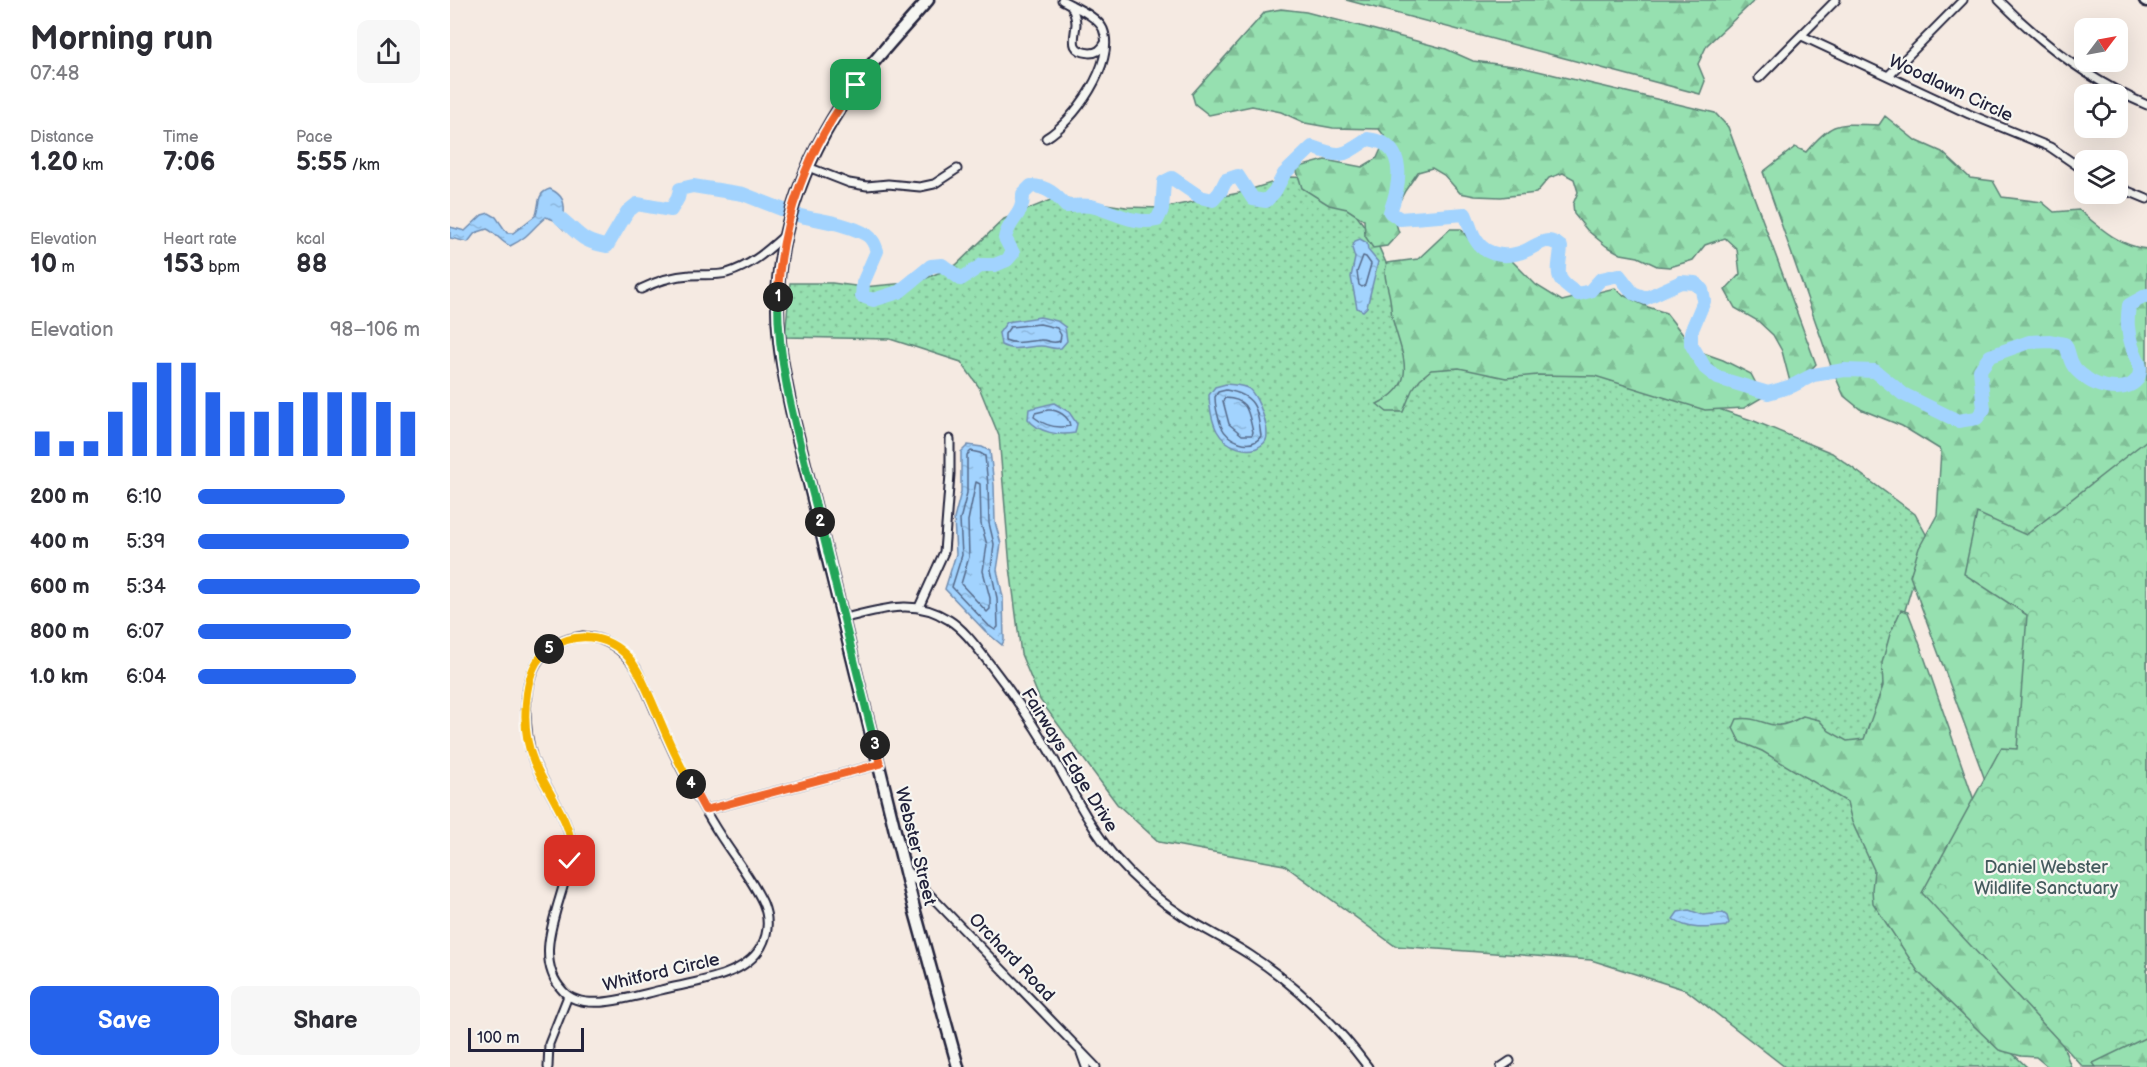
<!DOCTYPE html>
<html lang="en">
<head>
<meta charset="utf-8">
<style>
	:root { --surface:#fff; --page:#f7f7f7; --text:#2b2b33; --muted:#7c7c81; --accent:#2563eb }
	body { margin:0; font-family:"Balsamiq Sans",sans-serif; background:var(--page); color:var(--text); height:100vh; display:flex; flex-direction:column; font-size:22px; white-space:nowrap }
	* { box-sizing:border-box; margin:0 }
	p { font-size:20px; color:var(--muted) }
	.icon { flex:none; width:33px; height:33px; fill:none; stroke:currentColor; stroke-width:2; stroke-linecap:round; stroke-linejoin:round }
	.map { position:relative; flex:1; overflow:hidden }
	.drawer { display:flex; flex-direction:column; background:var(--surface); width:450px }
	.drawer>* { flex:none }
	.needle { width:39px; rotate:58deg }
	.tools { position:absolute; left:1624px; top:18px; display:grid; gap:12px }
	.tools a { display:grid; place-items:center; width:54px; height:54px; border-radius:12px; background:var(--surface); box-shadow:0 6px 24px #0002; font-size:30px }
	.scale { position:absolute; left:18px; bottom:15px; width:116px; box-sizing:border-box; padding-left:6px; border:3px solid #22223b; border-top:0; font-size:16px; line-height:21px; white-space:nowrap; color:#22223b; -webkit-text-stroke:4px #f6f6f2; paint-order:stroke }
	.pin { position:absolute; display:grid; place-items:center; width:51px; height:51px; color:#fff; margin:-26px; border-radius:12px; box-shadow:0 3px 9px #0006 }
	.km { position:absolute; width:30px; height:30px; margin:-15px; border-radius:50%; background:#222; color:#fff; font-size:16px; line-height:30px; text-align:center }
	.round { display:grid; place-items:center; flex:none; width:63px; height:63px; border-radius:12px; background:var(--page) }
	.summary { display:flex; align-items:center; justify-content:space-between; height:102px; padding:0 30px }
	h1 { font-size:33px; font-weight:700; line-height:45px }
	.figures { display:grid; grid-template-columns:repeat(3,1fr); gap:9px; height:102px; padding:6px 30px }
	.figures div { display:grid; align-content:center }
	.figures b { font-size:26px; font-weight:700 }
	.figures small { font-size:16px; font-weight:400 }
	.figures p { font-size:16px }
	.chart { height:168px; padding:12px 30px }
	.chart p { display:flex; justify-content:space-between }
	.chart svg { width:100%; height:108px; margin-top:6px; stroke:var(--accent); stroke-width:6 }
	.cta { display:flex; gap:12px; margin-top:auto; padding:12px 30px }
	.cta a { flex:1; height:69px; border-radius:12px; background:var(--accent); color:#fff; font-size:24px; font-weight:700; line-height:69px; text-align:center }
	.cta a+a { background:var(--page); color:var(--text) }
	ul { padding:0 30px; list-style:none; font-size:20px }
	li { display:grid; grid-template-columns:96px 72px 1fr; align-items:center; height:45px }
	li i { height:15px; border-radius:8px; background:var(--accent) }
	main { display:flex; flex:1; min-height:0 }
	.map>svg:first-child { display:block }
	.grass { fill:url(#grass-dots); stroke:#5c8176; stroke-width:1.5 }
	.forest { fill:url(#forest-firs); stroke:#5c8176; stroke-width:1.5 }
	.park { fill:url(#park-crowns); stroke:#5c8176; stroke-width:1.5 }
	.water { fill:url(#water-ripples); stroke:#6f8cb0; stroke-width:1.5 }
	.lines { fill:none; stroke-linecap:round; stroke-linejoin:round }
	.shore { stroke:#556989; stroke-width:1.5 }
	.river { stroke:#a2d3fe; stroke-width:14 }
	.street-casing { stroke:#22223b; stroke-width:11 }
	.secondary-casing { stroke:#22223b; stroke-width:15 }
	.street { stroke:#f6f6f2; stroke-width:7 }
	.secondary { stroke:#f6f6f2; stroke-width:10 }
	.split-1-casing { stroke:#fff; stroke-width:12 }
	.split-2-casing { stroke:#fff; stroke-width:12 }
	.split-3-casing { stroke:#fff; stroke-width:12 }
	.split-4-casing { stroke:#fff; stroke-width:12 }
	.split-5-casing { stroke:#fff; stroke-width:12 }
	.split-6-casing { stroke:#fff; stroke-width:12 }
	.split-1 { stroke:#f0652b; stroke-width:8 }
	.split-2 { stroke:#22a559; stroke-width:8 }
	.split-3 { stroke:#22a559; stroke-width:8 }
	.split-4 { stroke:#f0652b; stroke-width:8 }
	.split-5 { stroke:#f5b400; stroke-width:8 }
	.split-6 { stroke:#f5b400; stroke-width:8 }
	.labels { text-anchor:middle; stroke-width:4.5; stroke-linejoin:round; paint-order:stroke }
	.street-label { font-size:18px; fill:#22223b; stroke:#f6f6f2 }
	.park-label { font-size:18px; fill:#455b5e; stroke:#f6f6f2 }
</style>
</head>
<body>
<main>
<section class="drawer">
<div class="summary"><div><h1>Morning run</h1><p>07:48</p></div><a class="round"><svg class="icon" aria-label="share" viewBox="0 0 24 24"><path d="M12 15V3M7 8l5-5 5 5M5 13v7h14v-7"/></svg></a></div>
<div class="figures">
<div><p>Distance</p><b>1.20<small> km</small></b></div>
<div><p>Time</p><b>7:06</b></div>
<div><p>Pace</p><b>5:55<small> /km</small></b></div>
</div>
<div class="figures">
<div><p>Elevation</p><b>10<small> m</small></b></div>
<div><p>Heart rate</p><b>153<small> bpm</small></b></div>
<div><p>kcal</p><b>88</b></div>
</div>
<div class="chart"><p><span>Elevation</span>98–106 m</p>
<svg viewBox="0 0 160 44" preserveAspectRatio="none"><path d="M5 44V34M15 44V38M25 44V38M35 44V26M45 44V14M55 44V6M65 44V6M75 44V18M85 44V26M95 44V26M105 44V22M115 44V18M125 44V18M135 44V18M145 44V22M155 44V26"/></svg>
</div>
<ul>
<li><b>200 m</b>6:10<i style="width:66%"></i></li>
<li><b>400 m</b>5:39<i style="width:95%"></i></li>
<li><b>600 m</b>5:34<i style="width:100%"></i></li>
<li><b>800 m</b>6:07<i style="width:69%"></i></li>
<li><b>1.0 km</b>6:04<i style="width:71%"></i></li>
</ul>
<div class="cta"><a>Save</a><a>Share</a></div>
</section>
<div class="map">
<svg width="1697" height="1067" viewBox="0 0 1697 1067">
	<defs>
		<pattern id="grass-dots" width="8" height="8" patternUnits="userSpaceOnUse" patternTransform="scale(1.5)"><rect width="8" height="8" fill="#96e0b0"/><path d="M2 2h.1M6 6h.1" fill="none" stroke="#81c098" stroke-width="1.8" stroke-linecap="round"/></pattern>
		<pattern id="forest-firs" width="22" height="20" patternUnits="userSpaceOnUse" patternTransform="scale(1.5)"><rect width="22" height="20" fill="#96e0b0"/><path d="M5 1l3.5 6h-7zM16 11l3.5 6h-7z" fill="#81c098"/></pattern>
		<pattern id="park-crowns" width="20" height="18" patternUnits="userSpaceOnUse" patternTransform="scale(1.5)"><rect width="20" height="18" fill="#96e0b0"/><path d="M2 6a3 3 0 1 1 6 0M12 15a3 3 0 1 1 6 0" fill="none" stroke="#81c098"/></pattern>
		<pattern id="water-ripples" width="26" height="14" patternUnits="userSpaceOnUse" patternTransform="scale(1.5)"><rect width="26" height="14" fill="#a2d3fe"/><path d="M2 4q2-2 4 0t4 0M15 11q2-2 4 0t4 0" fill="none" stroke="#8bb5db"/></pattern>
	</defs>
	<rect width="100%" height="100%" fill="#f5eae2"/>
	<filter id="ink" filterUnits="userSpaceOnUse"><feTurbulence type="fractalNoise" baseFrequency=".0167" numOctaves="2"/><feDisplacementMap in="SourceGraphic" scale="12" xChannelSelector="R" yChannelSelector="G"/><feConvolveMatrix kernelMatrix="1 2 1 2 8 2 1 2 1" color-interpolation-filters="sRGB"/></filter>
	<g filter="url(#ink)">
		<path class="grass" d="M840,177L860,178L892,196L927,243L946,285L1143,366L1304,421L1382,453L1465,514L1477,536L1403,785L1460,958L1577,1067H1335L1236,990L1141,960L945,946L834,865L709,842L667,804L590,700L571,654L560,567L549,436L529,387L511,362L440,339L335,337L340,283H382L413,287L468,282L506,265L554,219L603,199L629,200L676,207L712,208L789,193Z"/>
		<path class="forest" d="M896,0H1305L1257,45L1248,64L1255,81L1250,94Z
			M831,9L856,12L914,27L996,49L1023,61L1071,67L1265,113L1278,127L1366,364L1355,376L1340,382L1332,351L1323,335L1308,321L1285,308L1275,290L1290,274L1287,249L1275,238L1255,245L1243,260L1220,267L1207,266L1188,257L1171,254L1156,246L1137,230L1124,214L1123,204L1128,192L1124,179L1113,173L1099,178L1086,193L1051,197L1025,196L1010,193L994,175L982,168L968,172L955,191L943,214L949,233L937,246L923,248L915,236L914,220L897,209L879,205L852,188L846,168L875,160L912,167L927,158L936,138L929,129L883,128L855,123L831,112L802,106L759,115L745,104L742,94L815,12Z
			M1435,116L1465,140L1492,152L1520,178L1543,181L1552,197L1592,202L1604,212L1629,210C1650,228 1669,246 1697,249V1067H1634L1581,905L1460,576L1469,548L1487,515L1491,450L1452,426L1410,409L1394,396L1382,369L1313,172L1345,147L1356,152C1384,119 1388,124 1429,125Z
			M1000,229H1011L1027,250L1060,259L1086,285L1112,301L1165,288L1175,296L1198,307L1216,313L1245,350L1273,360L1301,374L1313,397L1294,408L1255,410L1145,376L1087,375L1056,378L1009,368L981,370L970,379L962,390L953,412H937L927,404C971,383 951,354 942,317C941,311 941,305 940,299C938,285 932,276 937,263L968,259Z
			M1451,610L1458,612L1463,625L1565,918L1621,1067H1598L1586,1057L1571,1056L1549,1050L1469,973L1423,903L1422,890L1424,870L1402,822L1397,802L1312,751L1290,742L1283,728L1287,719C1318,715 1317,737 1353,716L1369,720L1379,731L1397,741L1414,739L1433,686L1432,663L1440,634Z"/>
		<path class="park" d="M1697,440V1037L1643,1063L1646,1067H1633L1472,893L1551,748L1567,749L1577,615L1514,574L1527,513L1576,535Z"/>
		<path class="water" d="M100,189C113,195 115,202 114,215L124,229L114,230L104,220L96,217C81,229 79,237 60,246C51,242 46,233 37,229L25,233L18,242L0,238V227L15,231L32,215L39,213L46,217L57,233H63L86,215C90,204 86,193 100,189Z
			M910,239L917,243L918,250L928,262L917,307L913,311L907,308L901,277L905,258L902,248L905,241Z
			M590,317L607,321L615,327L617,341L611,348C603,350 598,346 591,346C577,346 564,352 551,345L549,333L557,322Z
			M776,384C783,385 793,385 799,389C808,396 823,434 814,443C800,457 775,446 767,431C762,422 759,405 759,395L765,387Z
			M604,403L619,412L627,424L625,433C609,436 589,433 578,419L579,409Z
			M518,445L532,447L540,451L544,485L545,522L551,544L547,570L553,597L554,640L552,645L535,631L495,589L506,554L504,519L511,492V452Z
			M1239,910L1253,915L1273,913L1277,916L1279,923L1276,926C1259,928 1238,931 1223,919L1228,912Z"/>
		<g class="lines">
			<path class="shore" d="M913,256L916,257L921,264L915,285L912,287L909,285L907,272Z
				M590,324L607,328L611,335L610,341C602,345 598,339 590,340C579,341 566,345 555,340V334L560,327Z
				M776,390C806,395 807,408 811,436C801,451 778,441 771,426C768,417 765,406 765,397L768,392Z
				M775,398C799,399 798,412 803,432L802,435H792L779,424L773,401Z
				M598,410C607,409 619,416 620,426C606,429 595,426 584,417L585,413Z
				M521,451L530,453L535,456L538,485L539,523L544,544L541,570L547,598L548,627L545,630L539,626L502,587L512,555L510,520L517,493V455Z
				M526,482L530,484L531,524L537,545L533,571L540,598V609L537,612L511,584L519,557L518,521Z"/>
			<path class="river" d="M351,216C372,221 399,224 417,235C423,239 425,245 427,251L413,283L412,296L423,300L449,292L481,266L492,265L511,279L532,265H545L557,260L563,253L555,238C559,219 574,215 573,194L581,186C597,186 606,195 616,206C624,206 633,205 641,206C663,211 683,225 707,220L712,210L714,182L722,178L750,197L763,200L770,192L776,180L788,176L803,199L816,201L825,191L834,174L862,147C893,158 891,157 918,139C923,140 931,141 936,145C956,160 947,193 940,212L950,219L1015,214C1019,222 1021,233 1026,240C1037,258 1060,258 1077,250C1090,244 1097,235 1111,247C1109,274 1102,278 1128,294L1140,291L1151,279L1169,275L1183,293L1196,298L1231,282L1245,283L1252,290L1254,301L1241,332V344L1255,368L1268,378L1318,393L1342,386L1363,375L1395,370L1425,371L1453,394L1508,421L1527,418L1534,409L1530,370L1540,356L1579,342L1600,341L1615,344C1619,351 1619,359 1623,365C1625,370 1632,375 1636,378C1651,391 1692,395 1690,367C1689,360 1684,353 1682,346C1677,331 1677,320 1679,305L1697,295
				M110,218C129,233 131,242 157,246L177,212L187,204L221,210L228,198L230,189L243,186L293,194L334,210"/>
			<g class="street-casing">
				<path id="street" d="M1549,0C1592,44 1640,81 1697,105
					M621,5C624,12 626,17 626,24C625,38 618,51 640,53C647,53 651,50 655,43
					M1352,36L1519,114L1600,147L1635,171
					M1439,75L1513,0
					M1309,78L1386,0
					M596,138C623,122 667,62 653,29C647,16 624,7 612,0
					M358,167L399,183L417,186L438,184L470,187L484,184L507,169
					M1668,187L1697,199
					M191,289C207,281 221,276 240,275C252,274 264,276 277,273C301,266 317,251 335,235
					M469,607L494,552L500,474V439
					M394,618C431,610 463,597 499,620C515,630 527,648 539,663C563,694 585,726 605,761C624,794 640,827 665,857C685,880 708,900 733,916C755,930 779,941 800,955C846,985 885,1023 918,1067
					M133,636C157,638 172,649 186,668C204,704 217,744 237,779C248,797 258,817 270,835C284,857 302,879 313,903C319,918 319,933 311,947C293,978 242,982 211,990C184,996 133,1014 113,991C77,952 119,894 121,848C122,822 93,785 83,759C77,742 76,726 76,708C77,668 91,642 133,636Z
					M255,810L430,764
					M456,870L646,1067
					M631,1053L636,1067
					M98,1067L99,1044L118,996
					M1051,1067L1060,1061"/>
			</g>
			<g class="secondary-casing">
				<path id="secondary" d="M478,0C452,30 424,59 401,91C351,162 320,248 329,336C331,363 337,390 343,417L464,908L508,1067
					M1695,0L1697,1"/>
			</g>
			<use href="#street" class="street"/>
			<use href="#secondary" class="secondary"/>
		</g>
	</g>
	<g class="lines" filter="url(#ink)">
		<g class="split-1-casing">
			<path id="split-1" d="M328,297C330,221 359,145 406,85"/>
		</g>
		<g class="split-2-casing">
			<path id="split-2" d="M328,297C327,374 352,448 370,522"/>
		</g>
		<g class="split-3-casing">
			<path id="split-3" d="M370,522L425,745"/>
		</g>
		<g class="split-4-casing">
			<path id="split-4" d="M241,784L255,810L430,764L425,745"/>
		</g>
		<g class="split-5-casing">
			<path id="split-5" d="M99,649C125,631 157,634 178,657C188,668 194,684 200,697C213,726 224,757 241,784"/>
		</g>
		<g class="split-6-casing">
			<path id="split-6" d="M99,649C84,660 80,674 77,693C74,715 75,741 84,762C94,785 115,814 120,837C122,845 121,853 120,861"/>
		</g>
		<use href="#split-1" class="split-1"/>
		<use href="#split-2" class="split-2"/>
		<use href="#split-3" class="split-3"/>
		<use href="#split-4" class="split-4"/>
		<use href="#split-5" class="split-5"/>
		<use href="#split-6" class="split-6"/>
	</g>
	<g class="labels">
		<g class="street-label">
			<text transform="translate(1501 88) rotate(25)" y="6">Woodlawn Circle</text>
			<text transform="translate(620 760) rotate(58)" y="6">Fairways Edge Drive</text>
			<text transform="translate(466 846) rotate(76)" y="6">Webster Street</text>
			<text transform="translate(562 957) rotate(46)" y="6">Orchard Road</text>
			<text transform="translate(211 972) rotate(-13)" y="6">Whitford Circle</text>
		</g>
		<g class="park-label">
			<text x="1596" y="873">Daniel Webster<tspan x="1596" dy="21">Wildlife Sanctuary</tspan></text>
		</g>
	</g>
</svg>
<div class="tools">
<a><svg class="needle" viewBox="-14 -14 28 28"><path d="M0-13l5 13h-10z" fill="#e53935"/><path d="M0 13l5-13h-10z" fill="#7c7c81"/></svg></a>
<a><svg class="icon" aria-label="locate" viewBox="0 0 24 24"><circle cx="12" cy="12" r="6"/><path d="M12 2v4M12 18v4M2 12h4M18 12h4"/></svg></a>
<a><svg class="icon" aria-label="layers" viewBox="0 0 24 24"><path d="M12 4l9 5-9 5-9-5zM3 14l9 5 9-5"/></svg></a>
</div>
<div class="scale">100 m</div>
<div class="pin" style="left:406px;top:85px;background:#1e9e55"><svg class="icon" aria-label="arrive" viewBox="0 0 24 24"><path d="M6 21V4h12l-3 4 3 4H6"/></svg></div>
<div class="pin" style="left:120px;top:861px;background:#d93025"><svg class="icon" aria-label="check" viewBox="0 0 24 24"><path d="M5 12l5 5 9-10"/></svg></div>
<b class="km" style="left:328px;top:297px">1</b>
<b class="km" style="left:370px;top:522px">2</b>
<b class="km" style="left:425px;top:745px">3</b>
<b class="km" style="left:241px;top:784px">4</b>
<b class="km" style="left:99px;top:649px">5</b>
</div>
</main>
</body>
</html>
